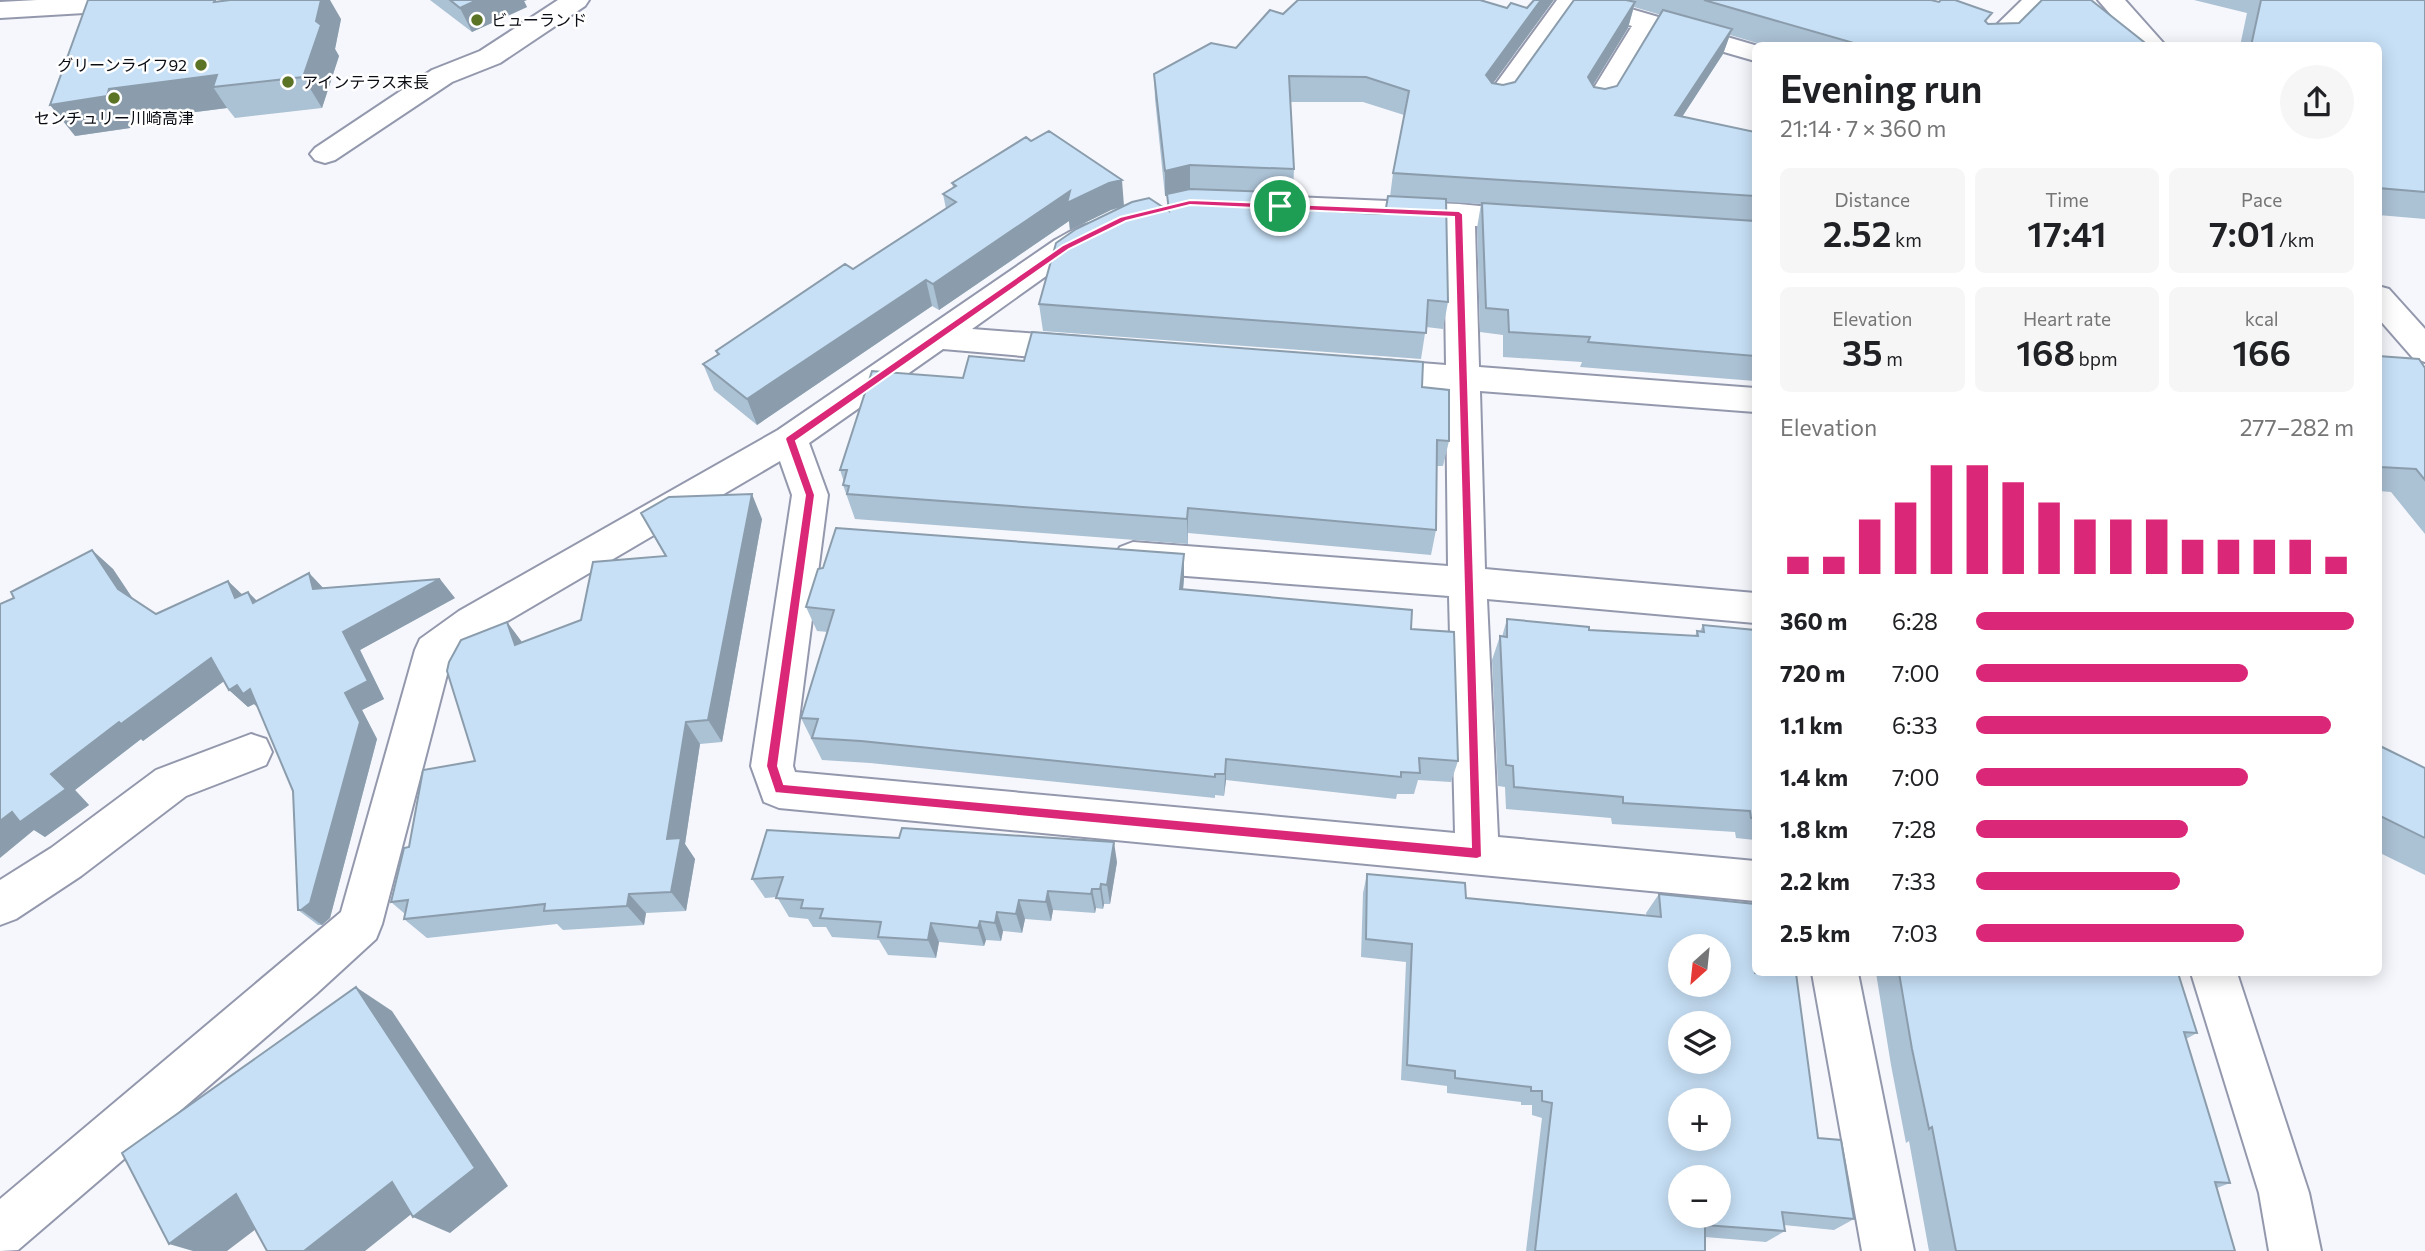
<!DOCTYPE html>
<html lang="en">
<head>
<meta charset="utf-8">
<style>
	:root { --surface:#fff; --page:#f6f6f6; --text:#202124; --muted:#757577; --accent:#db2777 }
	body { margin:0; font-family:Commissioner,"Noto Sans JP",sans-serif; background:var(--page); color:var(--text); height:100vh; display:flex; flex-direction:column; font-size:26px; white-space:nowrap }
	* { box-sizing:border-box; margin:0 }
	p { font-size:23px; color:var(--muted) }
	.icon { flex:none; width:38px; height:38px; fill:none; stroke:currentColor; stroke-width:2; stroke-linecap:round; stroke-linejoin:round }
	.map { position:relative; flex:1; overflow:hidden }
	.details { position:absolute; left:1752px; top:42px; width:630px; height:934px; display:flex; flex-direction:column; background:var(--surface); border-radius:10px; box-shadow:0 4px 18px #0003 }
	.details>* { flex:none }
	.needle { width:46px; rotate:207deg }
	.buttons { position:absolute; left:1668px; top:934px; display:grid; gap:14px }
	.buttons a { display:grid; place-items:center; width:63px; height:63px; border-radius:50%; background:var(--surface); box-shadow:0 4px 18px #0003; font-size:35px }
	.pin { position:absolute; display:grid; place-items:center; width:60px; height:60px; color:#fff; margin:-30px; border:4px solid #fff; border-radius:50%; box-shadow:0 2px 7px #0007 }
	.round { display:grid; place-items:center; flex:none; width:74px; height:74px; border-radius:37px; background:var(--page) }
	.overview { display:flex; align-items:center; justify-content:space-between; height:119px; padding:0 28px }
	h1 { font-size:38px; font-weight:600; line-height:52px }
	.figures { display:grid; grid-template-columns:repeat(3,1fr); gap:10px; height:119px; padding:7px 28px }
	.figures div { display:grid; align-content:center; border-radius:10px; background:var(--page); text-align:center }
	.figures b { font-size:35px; font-weight:600 }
	.figures small { font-size:19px; font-weight:400 }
	.figures p { font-size:19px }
	.chart { height:196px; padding:14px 28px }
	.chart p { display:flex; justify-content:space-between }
	.chart svg { width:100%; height:126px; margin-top:7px; stroke:var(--accent); stroke-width:6 }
	ul { padding:0 28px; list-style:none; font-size:23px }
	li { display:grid; grid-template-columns:112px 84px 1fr; align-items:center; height:52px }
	li i { height:18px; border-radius:9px; background:var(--accent) }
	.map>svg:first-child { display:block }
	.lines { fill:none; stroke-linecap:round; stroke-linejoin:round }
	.minor-casing { stroke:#9398ad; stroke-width:4 }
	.minor { fill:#fff; fill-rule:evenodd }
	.wall { fill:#abc1d4; fill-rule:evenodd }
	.shaded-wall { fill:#8b9dac }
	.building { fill:#c7e0f6; stroke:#8b9dac; stroke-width:2; fill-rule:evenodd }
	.route { fill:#db2777; stroke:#fff; stroke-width:2; fill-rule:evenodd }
	.poi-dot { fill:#5b7325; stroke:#fff; stroke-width:2.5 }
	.labels { text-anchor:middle; stroke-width:5; stroke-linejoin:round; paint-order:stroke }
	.far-poi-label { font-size:16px; fill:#0b0d14; stroke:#fff; text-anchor:start }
</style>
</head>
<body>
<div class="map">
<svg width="2425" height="1251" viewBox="0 0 2425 1251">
	<rect width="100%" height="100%" fill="#f6f7fc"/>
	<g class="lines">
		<g class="minor-casing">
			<path id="minor" d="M37,0H182L178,6L169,8L0,18V2Z
				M558,0H589L585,6L500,63L452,82L335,160L325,163L315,160L310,154L315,148L432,70L480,51Z
				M1557,0H1600L1758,46H1755V61L1655,32L1608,110L1598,112L1588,110L1584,104L1632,26L1576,9L1508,106L1498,108L1488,106L1484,100Z
				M2022,0H2050L2004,46H1975Z
				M2098,0H2125L2166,46H2138Z
				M1244,195L1459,204L1541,212L1545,219L1541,226L1530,229L1475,226L1479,367L1755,388V412L1480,391L1485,569L1755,593V623L1487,599L1498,837L1755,861V901L779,808L764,802L751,766L792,495L780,461L487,633L451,659L382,924L376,939L316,994L18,1250L0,1251V1199L341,912L415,650L420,639L459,611L778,430L1055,240C1072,231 1088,219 1108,224L1112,231L1108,238L1077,254L972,329L1080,337L1092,341L1096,349L1092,357L1080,361L943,349L809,443L828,495L793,766L795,772L1455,833L1449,596L1133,572L1120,567L1114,557L1120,547L1133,542L1448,566L1446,389L1370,383L1358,379L1353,371L1358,363L1370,359L1446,365L1444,225L1244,215L1233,212L1229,205L1233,198Z
				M2378,286L2389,289L2425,329V362L2413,358L2378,318Z
				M251,734L266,739L272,752L266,765L186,796L81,876L16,919L0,925V880L51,848L156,770Z
				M1812,973H1858L1914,1251H1862Z
				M2191,973H2237L2309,1193L2321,1251H2269L2259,1193Z"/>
		</g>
		<use href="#minor" class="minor"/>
	</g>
	<path class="wall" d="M430,0H527L524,1L527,7L472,32Z
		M1574,0H1931L1987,23L2149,46H1767L1730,35L1723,54L1682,117L1755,132V381L1580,367L1582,362L1503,357V335L1480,332L1477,228L1481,204L1446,202L1448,302L1443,329L1426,327L1421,359L1043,331L1039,304L1121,207L1111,210L1070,230L1069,221L939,310L932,306L757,425L714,390L703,364L717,355L716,351L853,269L946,209L943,194L953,188L952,183L1124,206L1168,210L1167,196H1165L1155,99L1154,74L1236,48L1503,85L1515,82ZM1634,7L1661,15L1617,86L1605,89L1594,87L1593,85L1628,28ZM1290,102H1363L1404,115L1393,173L1390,197L1385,214L1296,209L1293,193L1294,169Z
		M2194,0H2425V219L2378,215V46H2240L2247,13Z
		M341,19L335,49L339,56L322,108L235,118L227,108L133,120L130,128L75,136Z
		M2378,356L2425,368V534L2391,492L2378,491Z
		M1024,361L1422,387L1449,441L1443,466H1436V530L1431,555L1188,533V544L855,519L843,485L844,482L840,470L963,378Z
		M641,513L762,519L722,742L700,744L685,844L695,859L686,911L646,913L644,925L563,930L557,924L427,938L404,919L405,914L391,902L409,847L475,761L507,622L522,643L581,620L665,556Z
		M92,550L113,569L133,599L156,614L242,595L248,592L257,601L309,573L323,588L455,598L360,650L384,699L362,710L377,739L330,918L322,925H318L298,910L293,791L258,708L254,704L248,707L229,690L224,681L143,741L141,739L75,790L89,805L45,837L34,830Z
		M1184,578L1183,589L1411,629L1458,761L1451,782L1418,780L1414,794H1397L1396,799L1226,780L1224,796L1215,795V798L870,763L822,760L801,718L828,632L817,631L806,607Z
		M1507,619L1589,630L1695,636L1697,631H1700L1703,625L1755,630V840L1736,838L1735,832L1612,824L1611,818L1506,809L1505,787L1498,786L1492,660L1500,636L1502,637Z
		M2378,745L2425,768V875L2378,852Z
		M767,830L1117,862L1110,904H1104L1103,909L1096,908L1095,913L1053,910L1051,921L1025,919L1022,933L1003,931L1001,941L986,940L984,946L939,942L936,958L888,955L879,940L832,937L826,927H813L808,919L789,917L777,897L765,898L752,879Z
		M1367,874L1466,898L1647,916L1646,913L1659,894L1818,1138L1854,1219L1834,1230L1784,1225L1785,1231L1766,1242L1705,1237V1251H1526L1542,1118L1532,1115V1105H1521V1102L1447,1093V1086L1401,1080L1406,962L1361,957L1363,893Z
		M1876,973H2178L2197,1033L2186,1039L2230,1183L2217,1188L2235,1251H1929L1909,1141L1906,1143L1891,1065Z"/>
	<path class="shaded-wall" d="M321,0H330L341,19L335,49L339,56L322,108L303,77Z
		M477,0H527L524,1L527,7L472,32L460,8Z
		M1541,0H1554L1481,100L1486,75Z
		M1635,2L1628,28L1582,103L1588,77Z
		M1732,29L1723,54L1667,140L1675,115Z
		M217,75L213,87L227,108L133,120L130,128L75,136L50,105L109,89Z
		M1190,165V190L1165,196V171Z
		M1122,180L1124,206L1111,210L1070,230L1069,221L939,310L933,284L1070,191Z
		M926,280L932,306L757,425L747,399Z
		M752,494L762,519L722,742L708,720Z
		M1188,508V544L1187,519Z
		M92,550L113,569L139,608L118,589Z
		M1184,554V578L1181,613L1180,589Z
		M309,573L326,591L313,589Z
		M440,579L455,598L360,650L384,699L362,710L377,739L330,918L322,925L301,910L343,632Z
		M228,581L247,599L235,598Z
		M248,592L267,611L253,603Z
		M507,622L525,646L515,645Z
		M211,658L231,676L143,741L141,739L75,790L89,805L45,837L34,830L0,858V821L51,774L119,722Z
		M237,685L250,689L262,711L254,704L248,707L229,690Z
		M686,722L700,744L685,844L695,859L686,911L671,892L667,839Z
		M1226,759V780L1224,796L1225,774Z
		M1114,842L1117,862L1110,904L1107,885Z
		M1101,884L1104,904L1103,909L1100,889Z
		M1092,889L1096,908L1095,913L1091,894Z
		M1048,891L1053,910L1051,921L1046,902Z
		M629,894L646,913L644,925L627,906Z
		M1019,900L1025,919L1022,933L1016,914Z
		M997,912L1003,931L1001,941L995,923Z
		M980,921L986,940L984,946L978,928Z
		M931,923L939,942L936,958L928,940Z
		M356,987L392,1011L508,1186L450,1233L413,1217Z
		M392,1182L429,1200L365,1251H304Z
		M236,1194L280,1211L227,1251H193L169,1244Z"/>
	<path class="building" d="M88,0H215L214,2L230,0H321L316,21L321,25L303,77L213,87L217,75L109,89L107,96L50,105Z
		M450,0H477L460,8Z
		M1298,0H1480L1507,8L1511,3L1527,8L1534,0H1541L1486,75L1492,83L1503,85L1515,82L1574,0H1626L1635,2L1588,77L1594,87L1605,89L1617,86L1663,10L1732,29L1675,115L1755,132V196L1393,173L1409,91L1366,77L1289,76L1294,169L1190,165L1165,171L1154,74L1211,43L1236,48L1270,10L1283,14Z
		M1704,0H1931L1939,2L1941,0H1955L1992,13L1985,21L1988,24L2019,23L2042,0H2091L2149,46H1864Z
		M2261,0H2425V192L2378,188V46H2251Z
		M1049,131L1122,180L1109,183L1067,203L1070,191L933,284L926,280L747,399L703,364L719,354L716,351L845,264L853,269L956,202L943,194L956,186L952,183L1026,137L1031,141Z
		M1190,189L1295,193L1296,209L1376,214H1385L1388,196L1446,199L1448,302L1428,300L1426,333L1039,304L1056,243L1076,229L1132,202L1149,198L1169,211L1167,194Z
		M1482,203L1755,221V356L1588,342L1590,337L1509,332L1508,310L1486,308Z
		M1032,332L1423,362L1422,387L1449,390V441L1437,440L1436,530L1188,508L1187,519L847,494L849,486L843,485L847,470H840L872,371L963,378L969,356L1024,361Z
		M2378,356L2419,359L2425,368V480L2416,469L2380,467L2378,463Z
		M752,494L708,720L686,722L667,839L681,838L671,892L629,894L627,906L544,911L545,904L404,919L408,900L391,902L404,848L409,847L423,770L475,761L447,671L449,662L461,640L507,622L515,645L581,620L593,562L666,556L641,513L669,497Z
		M836,528L1184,554L1180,589L1412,610L1411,629L1454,632L1458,761L1419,758L1420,773L1401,772V777L1226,759L1225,774H1215V777L861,741L812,738L818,719L801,718L834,610L806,607L818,569L823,568Z
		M92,550L118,589L156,614L228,581L235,598L248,592L253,603L309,573L313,589L440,579L343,632L368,681L345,693L360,722L310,903L301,910H298L293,791L250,689L243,694L237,685L229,690L211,658L121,724L119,722L51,774L66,789L20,822L12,812L0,821V604L14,598L11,592Z
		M1507,619L1589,627V630L1698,636L1697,631L1704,632L1703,625L1755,630V818H1751L1750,811L1623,803V797L1514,787L1513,766L1506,765L1500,636L1507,637Z
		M2378,745L2425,768V838L2378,815Z
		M902,828L1114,842L1107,885L1101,884L1100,889H1092L1091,894L1048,891L1046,902L1019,900L1016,914L997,912L995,923L980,921L978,928L931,923L928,940L878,937L881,922L820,918L823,909L801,908L803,900L776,898L783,877L752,879L767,830L899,838Z
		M1367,874L1465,883L1466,898L1661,917L1659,894L1755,904V973H1796L1818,1138L1841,1140L1854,1219L1782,1212L1785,1231L1705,1225V1251H1535L1552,1103L1542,1101V1091H1531V1087L1455,1078V1071L1407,1065L1412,944L1366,939ZM1680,947H1718V985H1680ZM1680,1024H1718V1062H1680ZM1680,1101H1718V1139H1680ZM1680,1178H1718V1216H1680Z
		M1899,973H2178L2197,1033L2184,1032L2230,1183L2215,1182L2235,1251H1956L1932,1127L1929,1129L1912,1049Z
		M356,987L475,1168L413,1217L392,1182L304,1251H267L236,1194L169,1244L122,1153Z"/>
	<path class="route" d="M1190,200L1459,211L1463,214L1482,857L1477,859L775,793L766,766L805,495L785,439L786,437L1063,245L1120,217ZM1190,205L1454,217L1471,847L784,784L778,766L815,495L796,441L1069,249L1126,221Z"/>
	<g class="poi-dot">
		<circle cx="477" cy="20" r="7"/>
		<circle cx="201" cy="65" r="7"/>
		<circle cx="288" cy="82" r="7"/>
		<circle cx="114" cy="98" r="7"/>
	</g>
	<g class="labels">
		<g class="far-poi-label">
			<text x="491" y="26">ビューランド</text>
			<text x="187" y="71" text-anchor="end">グリーンライフ92</text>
			<text x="302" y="88">アインテラス末長</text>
			<text x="114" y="124" text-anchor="middle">センチュリー川崎高津</text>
		</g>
	</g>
</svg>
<div class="buttons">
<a><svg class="needle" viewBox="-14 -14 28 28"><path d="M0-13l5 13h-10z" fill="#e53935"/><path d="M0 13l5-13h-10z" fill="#757577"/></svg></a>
<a><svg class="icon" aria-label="layers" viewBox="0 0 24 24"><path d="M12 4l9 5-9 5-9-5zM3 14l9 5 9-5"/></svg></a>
<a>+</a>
<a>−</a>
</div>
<div class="pin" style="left:1280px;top:206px;background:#1e9e55"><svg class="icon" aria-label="arrive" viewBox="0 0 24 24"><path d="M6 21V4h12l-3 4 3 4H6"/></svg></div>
<section class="details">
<div class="overview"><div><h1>Evening run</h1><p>21:14 · 7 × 360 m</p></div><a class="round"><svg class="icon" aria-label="share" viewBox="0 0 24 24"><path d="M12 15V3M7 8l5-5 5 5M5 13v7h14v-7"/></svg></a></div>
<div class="figures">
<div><p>Distance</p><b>2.52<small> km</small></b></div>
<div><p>Time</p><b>17:41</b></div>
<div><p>Pace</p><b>7:01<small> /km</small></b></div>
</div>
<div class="figures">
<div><p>Elevation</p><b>35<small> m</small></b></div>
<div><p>Heart rate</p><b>168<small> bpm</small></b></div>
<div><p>kcal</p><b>166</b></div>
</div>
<div class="chart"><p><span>Elevation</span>277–282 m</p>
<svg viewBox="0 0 160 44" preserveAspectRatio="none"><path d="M5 44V38M15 44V38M25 44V25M35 44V19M45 44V6M55 44V6M65 44V12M75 44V19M85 44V25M95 44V25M105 44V25M115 44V32M125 44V32M135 44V32M145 44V32M155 44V38"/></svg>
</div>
<ul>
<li><b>360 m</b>6:28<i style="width:100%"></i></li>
<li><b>720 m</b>7:00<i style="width:72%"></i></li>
<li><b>1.1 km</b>6:33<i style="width:94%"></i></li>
<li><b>1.4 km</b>7:00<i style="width:72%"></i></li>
<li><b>1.8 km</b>7:28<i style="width:56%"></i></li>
<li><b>2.2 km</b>7:33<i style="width:54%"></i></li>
<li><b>2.5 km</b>7:03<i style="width:71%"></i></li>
</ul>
</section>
</div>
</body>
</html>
